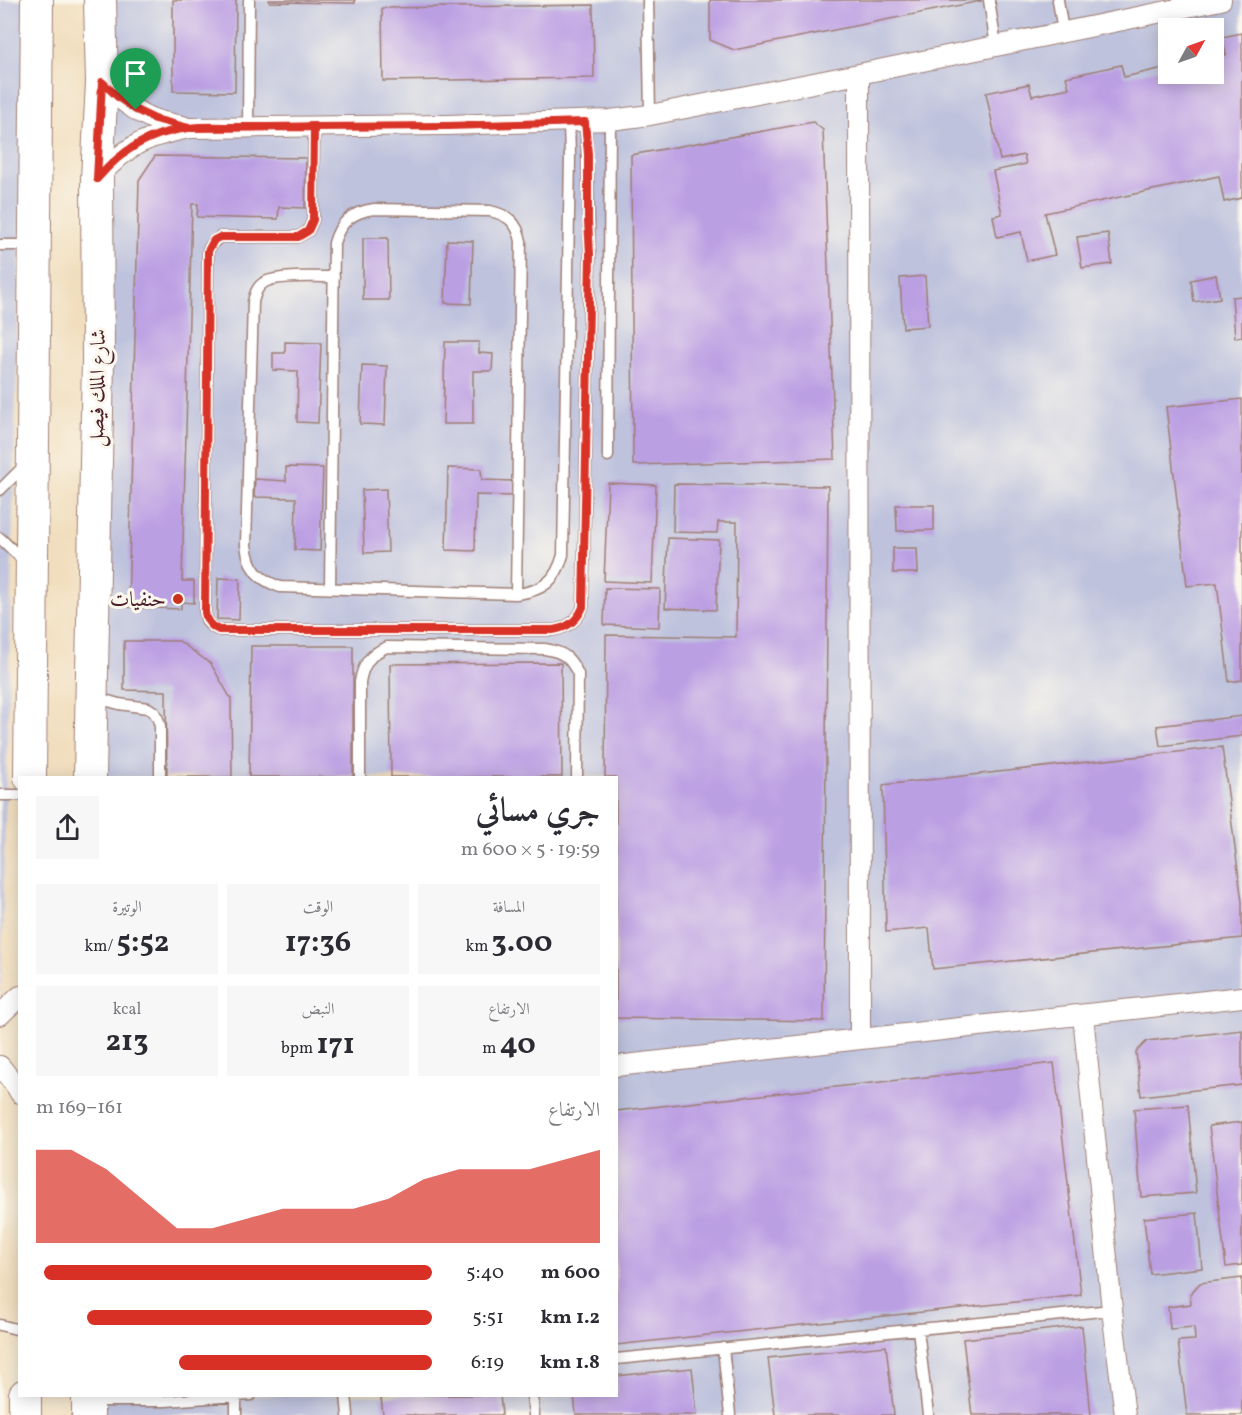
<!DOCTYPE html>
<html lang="ar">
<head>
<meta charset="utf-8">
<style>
	:root { --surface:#fff; --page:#f7f7f7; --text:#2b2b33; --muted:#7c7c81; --accent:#d93025 }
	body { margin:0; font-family:Vollkorn,Amiri,serif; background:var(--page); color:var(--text); direction:rtl; height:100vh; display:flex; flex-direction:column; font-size:22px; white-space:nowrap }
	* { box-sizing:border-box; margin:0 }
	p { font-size:20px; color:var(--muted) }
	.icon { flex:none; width:33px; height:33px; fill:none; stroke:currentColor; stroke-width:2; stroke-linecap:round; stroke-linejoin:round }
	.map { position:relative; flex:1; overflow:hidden; direction:ltr }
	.panel { position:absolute; left:18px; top:776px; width:600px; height:621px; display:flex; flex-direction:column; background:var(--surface); border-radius:0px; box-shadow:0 3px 15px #0003; direction:rtl }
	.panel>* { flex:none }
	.needle { width:39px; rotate:50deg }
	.fabs { position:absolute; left:1158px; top:18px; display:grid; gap:12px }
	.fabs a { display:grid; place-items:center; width:66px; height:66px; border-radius:0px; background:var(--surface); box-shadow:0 3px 15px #0003; font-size:30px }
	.pin { position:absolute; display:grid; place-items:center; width:51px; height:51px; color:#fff; margin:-62px -26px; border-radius:50% 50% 50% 0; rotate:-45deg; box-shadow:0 0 6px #0007 }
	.pin .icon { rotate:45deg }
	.round { display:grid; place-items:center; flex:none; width:63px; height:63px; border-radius:0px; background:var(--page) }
	.head { display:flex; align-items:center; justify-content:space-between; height:102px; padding:0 18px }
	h1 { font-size:33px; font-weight:700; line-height:45px }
	.figures { display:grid; grid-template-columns:repeat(3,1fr); gap:9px; height:102px; padding:6px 18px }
	.figures div { display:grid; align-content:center; border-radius:0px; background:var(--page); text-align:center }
	.figures b { font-size:30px; font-weight:700 }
	.figures small { font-size:16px; font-weight:400 }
	.figures p { font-size:16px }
	.chart { height:168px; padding:12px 18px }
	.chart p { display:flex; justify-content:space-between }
	.chart svg { width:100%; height:108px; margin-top:6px; fill:var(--accent); opacity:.7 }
	ul { padding:0 18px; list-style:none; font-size:20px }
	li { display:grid; grid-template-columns:96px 72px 1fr; align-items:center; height:45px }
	li i { height:15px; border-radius:8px; background:var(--accent) }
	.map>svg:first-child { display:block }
	.industrial { fill:#bec2dd; fill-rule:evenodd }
	.building { fill:#bb9fe3 }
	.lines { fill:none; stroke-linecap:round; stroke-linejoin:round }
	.lane-casing { stroke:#9e7e74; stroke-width:13 }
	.street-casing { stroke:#9e7e74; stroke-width:22 }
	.primary-casing { stroke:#9e7e74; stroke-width:34 }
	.lane { stroke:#fff; stroke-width:10 }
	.street { stroke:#fff; stroke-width:20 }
	.primary { stroke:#fff; stroke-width:32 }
	.route-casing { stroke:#fff; stroke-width:12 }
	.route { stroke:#d93025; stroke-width:8 }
	.poi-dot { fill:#c8321e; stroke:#fbf7ec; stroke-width:2 }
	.labels { text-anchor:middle; stroke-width:6; stroke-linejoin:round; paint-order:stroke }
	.street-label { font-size:21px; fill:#4a1f2b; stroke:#fbf7ec }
	.poi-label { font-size:21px; fill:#4a1f2b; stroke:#fbf7ec; text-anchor:end }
</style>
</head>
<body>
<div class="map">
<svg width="1242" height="1415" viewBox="0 0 1242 1415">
	<rect width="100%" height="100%" fill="#fbf7ec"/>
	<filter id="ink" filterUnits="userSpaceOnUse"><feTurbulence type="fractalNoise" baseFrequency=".0167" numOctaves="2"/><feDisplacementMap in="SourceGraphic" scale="12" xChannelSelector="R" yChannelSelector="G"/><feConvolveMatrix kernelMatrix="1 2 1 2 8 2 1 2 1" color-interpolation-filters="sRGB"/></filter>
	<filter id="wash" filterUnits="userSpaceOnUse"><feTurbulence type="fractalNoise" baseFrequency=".008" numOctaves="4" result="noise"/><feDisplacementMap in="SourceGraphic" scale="24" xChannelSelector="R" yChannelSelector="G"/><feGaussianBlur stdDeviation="1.35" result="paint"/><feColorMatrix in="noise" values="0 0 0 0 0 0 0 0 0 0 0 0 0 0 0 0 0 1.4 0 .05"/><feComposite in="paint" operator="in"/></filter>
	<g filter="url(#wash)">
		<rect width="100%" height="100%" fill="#f1debe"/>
		<path class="industrial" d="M0,0H26L0,1020Z
			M101,0H1242V1415H99L98,1395H616V777H90ZM1168,28H1214V74H1168Z"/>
		<g id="blocks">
			<path class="building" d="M173,0H236L235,92L173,91Z
				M269,0H355V3L269,2Z
				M710,0H981V1L734,50L710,40Z
				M593,5L594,78L383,81L382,8Z
				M1242,33V198L1224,202L1219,176L1045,213L1055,255L1027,261L1021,232L997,237L993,216L1002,214L993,171L1026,164L1024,155L1000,160L986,93L1029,84L1032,96L1069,88L1066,77L1121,65L1124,77L1168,67V74H1214V57L1226,55L1222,37Z
				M813,122L823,130L835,459L633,465L631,155Z
				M155,156L306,158L305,208L279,207L278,219L197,217L198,204H192L182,581H194V603L181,602V609L128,607L139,180Z
				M1108,233L1112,264L1082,268L1077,237Z
				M363,238H388L389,300H363Z
				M447,240L473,241L471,304L445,303Z
				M1216,275L1220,298L1194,302L1191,280Z
				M925,276L928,326L903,328L900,278Z
				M1242,296V337L1235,338L1232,297Z
				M285,342L321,343L318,423L297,422L298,371L273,370V353H285Z
				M445,342H479V353L493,354L492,371H473V424H443Z
				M362,365L387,366L385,425L360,424Z
				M1242,399V680L1229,682L1217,583L1187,586L1166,407Z
				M286,467L323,468L320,551L295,550L296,498L254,497L255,479L286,481Z
				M448,468L481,469L482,480L514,481V496L476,495L475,551L446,550Z
				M608,483L656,485L652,583L604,581Z
				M674,484L828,486L824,1021L616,1018V777H605L606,635L736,637L737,522H718L717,533L673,532Z
				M386,489L388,552L364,553L362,490Z
				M896,505H934V530L897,531Z
				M668,538L719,540L716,610L665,608Z
				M893,548H917L918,573H893Z
				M218,578L240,579L239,620L217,619Z
				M605,588L660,589L659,627L604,625Z
				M124,641H179L211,664L231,699L232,777H167L166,691L124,690Z
				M251,646H353V777H249Z
				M561,663L562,777H391L390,664Z
				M1242,716V736L1160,746L1157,726Z
				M1222,747L1242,902V938L933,969L929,928L886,932L883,785Z
				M1242,1030V1085L1141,1096L1136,1052L1147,1041Z
				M1054,1063L1081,1295L616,1345V1111Z
				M1188,1105L1196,1193L1141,1197L1134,1109Z
				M1242,1122V1265L1226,1267L1209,1126Z
				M1197,1213L1202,1268L1150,1274L1144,1218Z
				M1242,1278V1415H1187L1178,1341L1195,1340L1194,1327L1170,1329L1168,1307L1191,1304L1190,1294L1200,1283Z
				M1082,1326L1091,1415H972L963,1339Z
				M886,1346L894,1415H775L768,1358Z
				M692,1368L697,1415H576L574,1395H616V1376Z
				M412,1395H500L502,1415H383L381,1398Z"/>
		</g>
	</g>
	<g filter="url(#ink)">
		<use href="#blocks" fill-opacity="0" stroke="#9e7e74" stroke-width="1.5"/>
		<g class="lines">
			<g class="lane-casing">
				<path id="lane" d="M648,0L650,115
					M989,0L996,46
					M1058,0L1063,32
					M314,126L313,220L308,231L298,237H220C214,241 211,244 208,251L205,612C206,622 209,626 219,630H553C568,628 577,621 583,607L590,253C588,210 589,166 585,122
					M248,127L249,0
					M0,245H31
					M334,277C318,277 277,275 265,282C257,286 255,294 253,302L246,545C249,569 258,579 280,587L516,594C543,591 556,581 563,555L570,157L569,122
					M608,456L610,120
					M0,490L26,464
					M0,538L26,563
					M330,588L334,243C340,222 352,212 374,209L490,211C508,215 517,222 521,241L516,594
					M95,695L101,699L119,704L148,708L154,712L158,719L160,726V777
					M360,777V682C363,664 370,654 387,647L545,649C563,652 570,657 578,674L577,777
					M0,795H20
					M0,1325L20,1330
					M918,1329L928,1415
					M723,1348L730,1415
					M616,1359L1112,1310
					M346,1395L348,1415
					M532,1395L534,1415
					M91,1401H165L251,1395
					M236,1415V1396"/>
			</g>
			<g class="street-casing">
				<path id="street" d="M859,74L860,1039
					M102,82C118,97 135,113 156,120C165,123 174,124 183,126
					M97,179C127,144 146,137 189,128L447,125L610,120L650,115L859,74L1221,0
					M0,1015L20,996
					M1083,1015L1112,1310L1125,1415
					M0,1066L16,1086L20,1093
					M616,1066L1242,997"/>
			</g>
			<g class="primary-casing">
				<path id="primary" d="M30,777L37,0
					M90,777L98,360L97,179L102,82L100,0
					M25,1395V1415
					M88,1415V1395"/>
			</g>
			<use href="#lane" class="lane"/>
			<use href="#street" class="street"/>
			<use href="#primary" class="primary"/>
		</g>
	</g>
	<g class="lines" filter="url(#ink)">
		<g class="route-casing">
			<path id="route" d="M136,110L155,119L189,128L447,126L585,122L588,154V221L590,254L583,607C577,621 568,628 553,630H219C210,626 206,621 205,612L208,251L214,240L220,237H298L308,231L313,220L314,126C288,127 261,127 235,127C220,127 203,126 188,128C149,133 123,149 97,179L102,82L118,97L136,110"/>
		</g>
		<use href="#route" class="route"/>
	</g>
	<circle class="poi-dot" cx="178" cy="599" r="6"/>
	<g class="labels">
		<g class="street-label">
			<text transform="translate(97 388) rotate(-89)" y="7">شارع الملك فيصل</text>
		</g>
		<g class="poi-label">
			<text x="166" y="606">حنفيات</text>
		</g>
	</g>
</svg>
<div class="fabs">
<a><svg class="needle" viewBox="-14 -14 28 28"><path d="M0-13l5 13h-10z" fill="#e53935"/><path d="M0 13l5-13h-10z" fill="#7c7c81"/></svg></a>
</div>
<div class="pin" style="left:136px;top:110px;background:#1e9e55"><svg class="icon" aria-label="arrive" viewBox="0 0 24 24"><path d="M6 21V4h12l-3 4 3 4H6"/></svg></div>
<section class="panel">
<div class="head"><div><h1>جري مسائي</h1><p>19:59 · 5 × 600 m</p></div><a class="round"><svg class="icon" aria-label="share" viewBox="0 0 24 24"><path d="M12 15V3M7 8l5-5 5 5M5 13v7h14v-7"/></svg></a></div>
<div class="figures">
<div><p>المسافة</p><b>3.00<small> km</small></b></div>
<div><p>الوقت</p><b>17:36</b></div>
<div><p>الوتيرة</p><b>5:52<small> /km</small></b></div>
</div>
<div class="figures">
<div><p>الارتفاع</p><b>40<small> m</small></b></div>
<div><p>النبض</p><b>171<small> bpm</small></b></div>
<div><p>kcal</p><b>213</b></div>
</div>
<div class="chart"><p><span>الارتفاع</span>161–169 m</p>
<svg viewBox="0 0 160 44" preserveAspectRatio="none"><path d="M0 44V6L10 6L20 14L30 26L40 38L50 38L60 34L70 30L80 30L90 30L100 26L110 18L120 14L130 14L140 14L150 10L160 6V44z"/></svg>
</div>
<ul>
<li><b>600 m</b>5:40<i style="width:98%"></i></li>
<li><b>1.2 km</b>5:51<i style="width:87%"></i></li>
<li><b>1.8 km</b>6:19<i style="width:64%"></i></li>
</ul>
</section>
</div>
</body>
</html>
